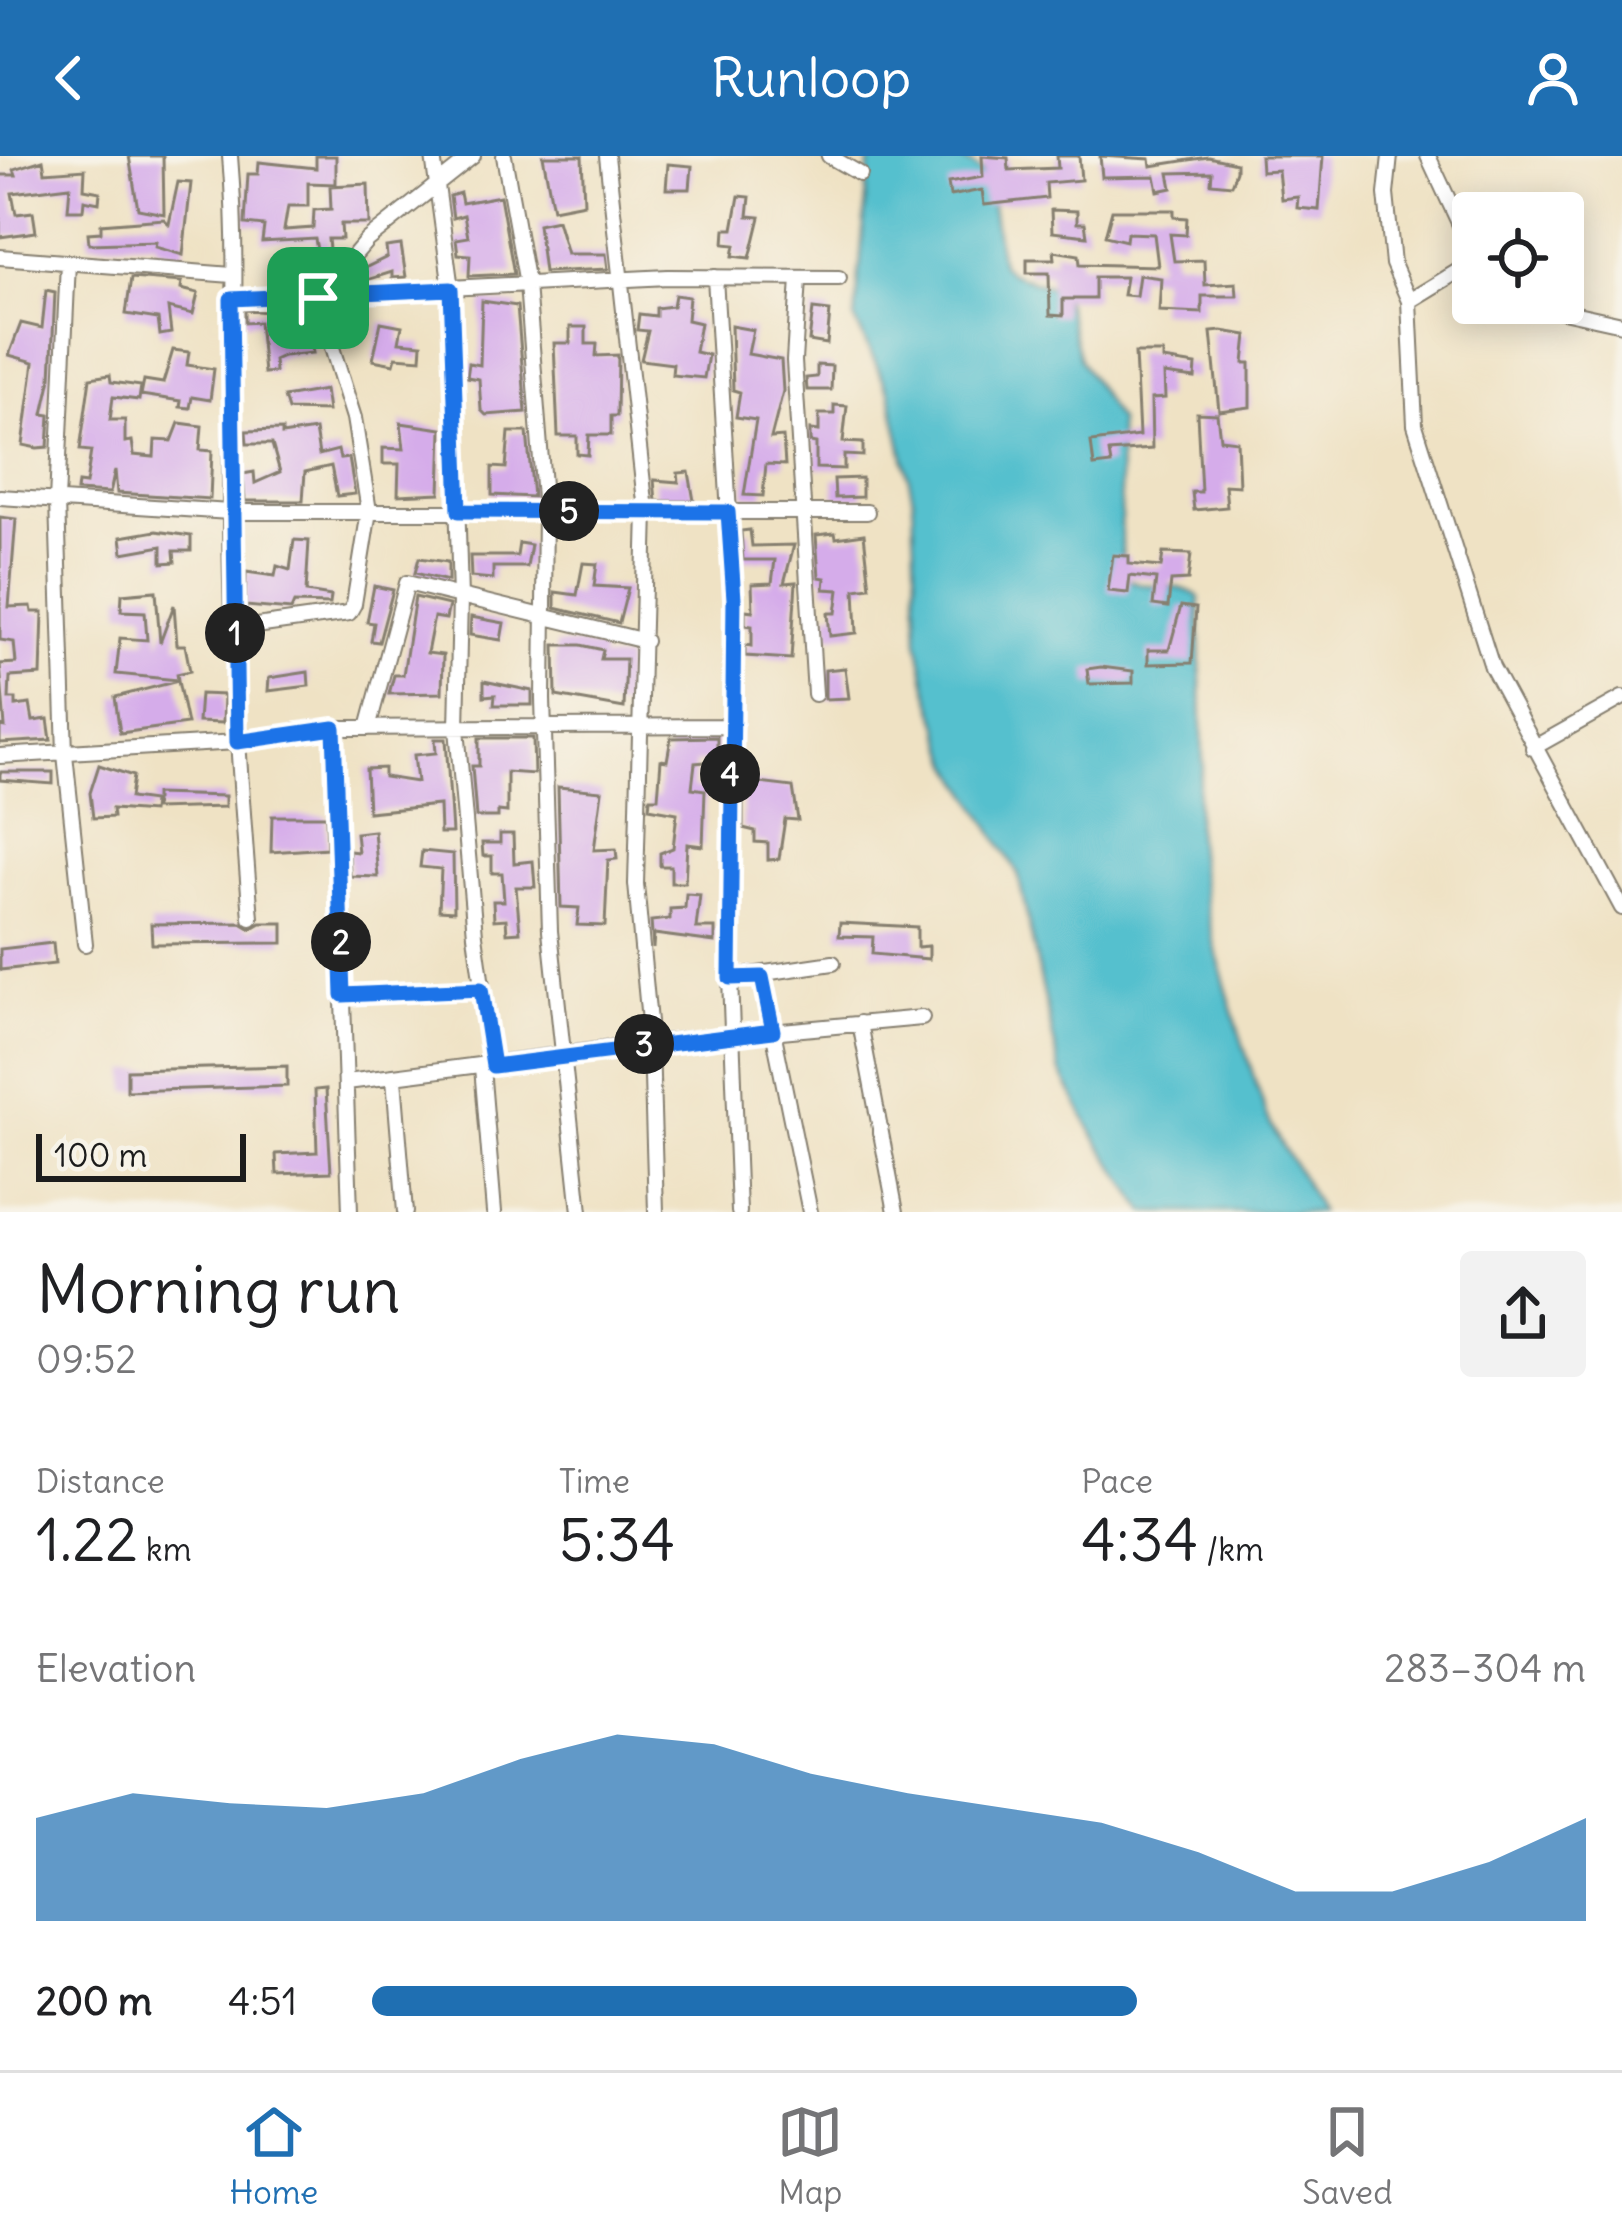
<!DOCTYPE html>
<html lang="en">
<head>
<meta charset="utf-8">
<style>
	:root { --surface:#fff; --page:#f2f2f2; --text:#202124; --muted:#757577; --line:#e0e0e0; --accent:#1f6fb2 }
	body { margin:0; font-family:Delius,sans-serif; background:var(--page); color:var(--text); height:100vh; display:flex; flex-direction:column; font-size:45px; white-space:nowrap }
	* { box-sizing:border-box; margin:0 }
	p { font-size:39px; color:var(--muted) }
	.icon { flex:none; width:66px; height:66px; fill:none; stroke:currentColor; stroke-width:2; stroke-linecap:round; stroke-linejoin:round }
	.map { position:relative; height:1056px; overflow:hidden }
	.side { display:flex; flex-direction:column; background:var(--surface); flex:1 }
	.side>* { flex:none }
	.tools { position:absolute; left:1452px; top:36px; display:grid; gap:24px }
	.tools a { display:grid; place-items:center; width:132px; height:132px; border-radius:12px; background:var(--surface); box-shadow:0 6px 30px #0003; font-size:60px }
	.scale { position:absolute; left:36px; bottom:30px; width:210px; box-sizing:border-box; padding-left:12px; border:6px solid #1c1c1c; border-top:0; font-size:33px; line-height:42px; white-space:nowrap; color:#1c1c1c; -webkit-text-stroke:9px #f7f3e8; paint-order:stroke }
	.pin { position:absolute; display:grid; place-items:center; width:102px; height:102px; color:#fff; margin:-51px; border-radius:24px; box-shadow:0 6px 18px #0006 }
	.km { position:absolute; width:60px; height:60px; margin:-30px; border-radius:50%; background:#222; color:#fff; font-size:33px; line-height:60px; text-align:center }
	.round { display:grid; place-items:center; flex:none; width:126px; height:126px; border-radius:12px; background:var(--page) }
	.overview { display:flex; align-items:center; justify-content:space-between; height:204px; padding:0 36px }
	h1 { font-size:66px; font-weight:600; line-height:90px }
	.metrics { display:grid; grid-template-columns:repeat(3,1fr); gap:18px; height:204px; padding:12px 36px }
	.metrics div { display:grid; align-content:center }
	.metrics b { font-size:60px; font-weight:600 }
	.metrics small { font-size:33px; font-weight:400 }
	.metrics p { font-size:33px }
	.chart { height:336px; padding:24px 36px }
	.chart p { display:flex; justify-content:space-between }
	.chart svg { width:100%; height:216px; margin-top:12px; fill:var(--accent); opacity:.7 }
	ul { padding:0 36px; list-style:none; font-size:39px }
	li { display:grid; grid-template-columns:192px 144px 1fr; align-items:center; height:90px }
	li i { height:30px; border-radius:15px; background:var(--accent) }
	header { display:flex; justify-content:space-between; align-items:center; height:156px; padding:0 36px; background:var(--accent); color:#fff; font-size:54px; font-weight:600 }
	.dock { display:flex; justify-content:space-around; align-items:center; height:168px; border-top:3px solid var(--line); background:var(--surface); font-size:33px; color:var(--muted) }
	.dock a { display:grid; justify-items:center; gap:6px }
	.dock .active { color:var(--accent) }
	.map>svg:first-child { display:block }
	.water { fill:#54c0ce; stroke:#386e75; stroke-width:3 }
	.building { fill:#d5acea }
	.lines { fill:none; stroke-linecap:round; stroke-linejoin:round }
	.street-casing { stroke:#867f70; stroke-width:18 }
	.street { stroke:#fff; stroke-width:14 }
	.route-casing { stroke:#fff; stroke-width:24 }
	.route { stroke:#1a73e8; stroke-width:15 }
</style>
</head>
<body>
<header><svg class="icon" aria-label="back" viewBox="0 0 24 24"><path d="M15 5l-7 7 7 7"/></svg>Runloop<svg class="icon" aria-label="person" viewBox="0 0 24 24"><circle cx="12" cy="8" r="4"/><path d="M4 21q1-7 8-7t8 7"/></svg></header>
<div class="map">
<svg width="1622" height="1056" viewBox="0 0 1622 1056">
	<rect width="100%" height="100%" fill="#f7f3e8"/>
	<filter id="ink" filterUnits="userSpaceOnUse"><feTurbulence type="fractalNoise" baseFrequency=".00833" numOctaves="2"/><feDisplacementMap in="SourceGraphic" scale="24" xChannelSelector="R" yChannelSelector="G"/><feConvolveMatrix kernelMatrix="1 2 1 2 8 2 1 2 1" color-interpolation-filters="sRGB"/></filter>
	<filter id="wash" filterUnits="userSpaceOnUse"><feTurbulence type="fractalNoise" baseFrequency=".004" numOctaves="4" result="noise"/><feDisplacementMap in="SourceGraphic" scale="48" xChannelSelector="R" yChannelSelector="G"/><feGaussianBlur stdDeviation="2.7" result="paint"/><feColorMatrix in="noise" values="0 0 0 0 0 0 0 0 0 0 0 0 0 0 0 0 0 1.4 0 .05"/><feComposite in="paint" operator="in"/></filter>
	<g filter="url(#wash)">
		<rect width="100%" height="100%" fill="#efe2c4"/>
		<path class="water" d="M870,0H958L987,19L1001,108L1010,117L1062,135L1080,204L1118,265L1123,420C1148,437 1175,423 1199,441L1203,612C1176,692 1236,870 1264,951C1276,988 1305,1020 1320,1056H1145L1092,976L1060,914L1018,718L952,608L927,530L918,484L913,342L890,237L855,164Z"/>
		<g id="blocks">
			<path class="building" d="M129,0H163L164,58L138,53Z
				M316,0H336V28L308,27V50H288L284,74L313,72L314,54L331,53L330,30L368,28L369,68H341L342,83H328L329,93L317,94L315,83L262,86L264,70L245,68L248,18H258L259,6L316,12Z
				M543,0H582L584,47L553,53Z
				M982,0L1008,2L1009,14L1058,12L1057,0H1079L1081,24L1046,27L1047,42L984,49L982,34L950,40L948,27L983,21Z
				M1100,0L1150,3L1151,10L1208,1L1236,7V15L1231,29L1211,27L1212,16L1169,17L1172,32L1158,35L1155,20L1102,21Z
				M1260,0H1323L1319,54L1297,52L1298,41L1281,43L1278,14L1261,15Z
				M43,4L45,16L85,13L84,33L100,36L99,47L84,44L83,54H68L70,30L12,37L16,58L33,56L36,76L0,81V19H16L14,13Z
				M668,8L692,10L690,33H666Z
				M178,26L191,27L183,99L155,91L156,86L89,88L88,77L101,76V68L164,63L169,68Z
				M460,37L462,47L500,40L514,118L469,120L470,99L458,98L456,83L468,81L464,59L453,62L450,40Z
				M739,40L750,41L748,60L760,61L750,102L733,100L735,89L724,88L725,73H733Z
				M1051,54L1077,55V67H1085L1087,80L1052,76Z
				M1112,54H1174V61L1187,62L1186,79L1170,78L1174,105L1204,104L1205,129L1236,127L1237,140H1202V157L1159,155L1161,122L1139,119L1136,140L1123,139L1126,121H1095V143H1063V160L1050,159L1049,117H1027V103H1055L1054,95L1079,99L1080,108L1158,110L1154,78L1127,77L1126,85L1105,80Z
				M557,64L567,98H606L608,113L544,116L538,68Z
				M401,89L406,121L392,122V116L364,125L359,115L387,101L386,91Z
				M131,122L182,126L181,133L198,137L193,158L168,152L171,177L160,179L158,163L126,158Z
				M46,134L55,136L51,222L43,258L50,259L48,291L37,292L23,289L34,206L9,199L21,167L42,172Z
				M675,139L689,141L687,164L700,167L695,196L708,199L704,222L672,219L673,208L641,204L648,175L637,174L639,158L656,160V152L673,150Z
				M482,145L517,150L526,256L486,259L481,254L479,223L467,221L469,207L480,209Z
				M813,153L830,155L827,188L809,185Z
				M245,154L279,157L278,176L314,170L317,183L310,184L313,197L283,200L274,204L275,216L264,217L259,166L245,167Z
				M381,166L402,170L399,186L422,188L421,203L396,201L394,208L373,204Z
				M731,170L753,174L748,198L781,204L783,235L771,282L783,281L785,309L766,308L763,340L744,339L756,264L736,261L740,236L733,234Z
				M570,171H586V188H597L596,200L618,199L617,260H611V279H589L588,299L577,298V280H558L554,187H570Z
				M1222,175L1247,179L1244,207H1250V251L1219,255L1211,176Z
				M173,194L189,196L187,209L214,213L210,244L192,241L190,252L180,251L181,245L141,239L144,224L163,227Z
				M1135,197H1163V204L1196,209L1195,222L1164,218L1165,242L1151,243L1152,293L1109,296L1111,308L1094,310L1091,286L1139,280Z
				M817,209L832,210L831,234H807L806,222L817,221Z
				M110,219L111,226L141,230L139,244L113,241L110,264H125V286L132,285L134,299L154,301L155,284L172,285L179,267L202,270L200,294L212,295L210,343L117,337L115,314L110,337L77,335L78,327L86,328L91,295L80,294L90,222Z
				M325,234L328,255L288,254L284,241Z
				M834,249L847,250L843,286L863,287V300L844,299V313L816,312V287L810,286V274L819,275V258H834Z
				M1197,257L1217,258L1220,283L1237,285L1239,330L1225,329L1227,351L1194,354L1192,336H1201Z
				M401,267L442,273L440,337L398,339L399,308H383V292L404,293Z
				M282,274V279L315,274L319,299L338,294L340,303L349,302L355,338L337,340L331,310L305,316L303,345H245L243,318L254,316L255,327L280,316L272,288H247L246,275Z
				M509,276H527L533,341L492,339V311L506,312Z
				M689,316L694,345H656L654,324L679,326L678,317Z
				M862,322V341L835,342L834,323Z
				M0,361L16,363L9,451L31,450L32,456H43L41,519L10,521L9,543H16V550L30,548L33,565L48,563L51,584L0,587V570L5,571L0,508L16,507L14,486L0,484Z
				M750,374L752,390L794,389L784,427L796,426L791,503L745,500V489L752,490V470L745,469V454L753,455L752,428L772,427L775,404H743L741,375Z
				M156,375L191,380V395H174L175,406L162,407V390L123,397L121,381Z
				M835,377L836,382L864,378L870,431L855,433L857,477L830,480L828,457H836L839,434L824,433L825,422L819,421L816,379Z
				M294,384L309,385L306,436L331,440L330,448L294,447L291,454L245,450L246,416L275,420L277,410L290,414Z
				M519,387L531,389L527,411H493V423L471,421L470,400H517Z
				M1163,397L1191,398L1188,424L1171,425L1168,451L1153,449L1156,423L1130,420L1128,437L1108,435L1113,399L1129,400V408L1161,411Z
				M419,402L448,406V425L415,417Z
				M583,407L597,408L594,430L628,432L619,467L555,452V436L577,439Z
				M374,430L393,434L379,486L371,485L374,467L367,466Z
				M156,435L160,487L174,449L177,489H185L190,515L177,518L178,524L116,518L120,482L147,484L145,456L121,455L122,438Z
				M415,441L449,449L446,463L434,461L427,497L443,499L442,537L389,538L394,519H403Z
				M1181,450L1196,452L1192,507L1148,508V494H1169Z
				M471,461L504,467L501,484L470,479Z
				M555,489H581L603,494L601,503H626L624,552L556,540Z
				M1101,511L1133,515V527L1089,528L1087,513Z
				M845,512L849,542L825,543V514Z
				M308,516L309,530L268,535L269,522Z
				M178,525L187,568L120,577L115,541Z
				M484,525L532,535V549H494L495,539L484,540Z
				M200,538L224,539L223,567L198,566Z
				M717,581V605L695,607L692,632L705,634L703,690L687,688L685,727H671V710H660V697L673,692L677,657L649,652L650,642H658L661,604L667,605L671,582Z
				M479,582H533L534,618L507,616V656L498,655V661H476L472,610H479Z
				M435,583H446L452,677H440L439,649L368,656L366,613L384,612V621L417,626L414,599L436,597Z
				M99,609L133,620L130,642L153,645L152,656L112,653L113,661L93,662L90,637Z
				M0,616H53V628L0,624Z
				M743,625L793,631L798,664L785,663L779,703L768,704V687L755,686V675L743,672Z
				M558,631L602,635L594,694L616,693L617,703L608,704L605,770L577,769L579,752L561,751Z
				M155,638L225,640V651L155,653Z
				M272,660H326L327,692L271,696Z
				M374,675L378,721L350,720L349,695L358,696L356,677Z
				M500,678H513L514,707L533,705L535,731H516L520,776L507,777L506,763L494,764L493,745H504L502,717H492V700H483L482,687H500Z
				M422,695L453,698L454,755L439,754L441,713L420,711Z
				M686,738L700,739L696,772H715V786L654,778L653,792L651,765L670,763V753L685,752Z
				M241,767L251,773L261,767H283V787L152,788L151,768Z
				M840,767L917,771V791L929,790V803L872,798L873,781L839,780Z
				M53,787L55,808L0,814V793Z
				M287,910V930L127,935V914Z
				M326,933L331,1016L277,1018L276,998L317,996L315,934Z"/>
		</g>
	</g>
	<g filter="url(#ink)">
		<use href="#blocks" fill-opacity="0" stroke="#867f70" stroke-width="3"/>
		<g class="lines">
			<g class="street-casing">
				<path id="street" d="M230,0C240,115 230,233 230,349C230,487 240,625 251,762
					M433,0L451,133L460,442L457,572L475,779L493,910
					M504,0L527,128L545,355L543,543L550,775L580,1056
					M607,0L646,355L636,728L651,887L656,1056
					M829,0L860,18
					M1390,0L1386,38L1393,108L1409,145L1415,269L1492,511L1622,752
					M1428,0L1473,97
					M0,101L232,119
					M68,106L57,345L65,598L85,788
					M715,121L734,443L730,822L739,1056
					M799,122L794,205L815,538
					M318,142L367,84L473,0
					M231,143L668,121L839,122
					M1409,145L1473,106
					M1527,147L1622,168
					M0,341L230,356H867
					M235,473L349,457L354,448L369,355L354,262L324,166
					M334,572L350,1056
					M368,572L407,427L645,485
					M1533,592L1622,542
					M0,600L237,586L318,572L731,570
					M762,821L810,1056
					M730,822L833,807
					M343,839L480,834
					M860,867L896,1056
					M482,911L494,1056
					M394,923L405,1056
					M347,926L651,887L922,862"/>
			</g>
			<use href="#street" class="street"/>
		</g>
	</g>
	<g class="lines" filter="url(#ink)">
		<g class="route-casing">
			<path id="route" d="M451,133L459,355L728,356L734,443L730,822L762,821L773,875L493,910L481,833L343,839L334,572L237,586L231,143Z"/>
		</g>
		<use href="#route" class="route"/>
	</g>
</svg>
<div class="tools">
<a><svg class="icon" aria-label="locate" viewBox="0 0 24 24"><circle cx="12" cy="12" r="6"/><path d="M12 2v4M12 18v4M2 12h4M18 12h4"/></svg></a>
</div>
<div class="scale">100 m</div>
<div class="pin" style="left:318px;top:142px;background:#1e9e55"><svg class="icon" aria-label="arrive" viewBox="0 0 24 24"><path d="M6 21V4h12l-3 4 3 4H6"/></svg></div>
<b class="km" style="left:235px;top:477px">1</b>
<b class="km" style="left:341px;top:786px">2</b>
<b class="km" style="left:644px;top:888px">3</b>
<b class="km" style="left:730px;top:618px">4</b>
<b class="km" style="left:569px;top:355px">5</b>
</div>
<section class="side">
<div class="overview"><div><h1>Morning run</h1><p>09:52</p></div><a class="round"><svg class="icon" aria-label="share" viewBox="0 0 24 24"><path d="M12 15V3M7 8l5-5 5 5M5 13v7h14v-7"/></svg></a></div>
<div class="metrics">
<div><p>Distance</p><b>1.22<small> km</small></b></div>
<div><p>Time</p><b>5:34</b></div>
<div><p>Pace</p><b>4:34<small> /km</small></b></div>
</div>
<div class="chart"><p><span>Elevation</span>283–304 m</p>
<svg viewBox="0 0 160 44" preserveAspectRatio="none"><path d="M0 44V23L10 18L20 20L30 21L40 18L50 11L60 6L70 8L80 14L90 18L100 21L110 24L120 30L130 38L140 38L150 32L160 23V44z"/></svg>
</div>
<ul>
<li><b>200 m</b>4:51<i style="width:63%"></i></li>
</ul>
</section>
<nav class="dock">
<a class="active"><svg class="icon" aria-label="home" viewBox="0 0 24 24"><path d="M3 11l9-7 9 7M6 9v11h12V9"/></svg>Home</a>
<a><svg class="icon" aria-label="map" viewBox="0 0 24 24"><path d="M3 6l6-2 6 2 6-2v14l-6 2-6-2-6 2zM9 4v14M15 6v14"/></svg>Map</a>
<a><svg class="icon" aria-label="saved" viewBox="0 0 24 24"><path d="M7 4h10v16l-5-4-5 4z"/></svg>Saved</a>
</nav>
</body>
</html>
